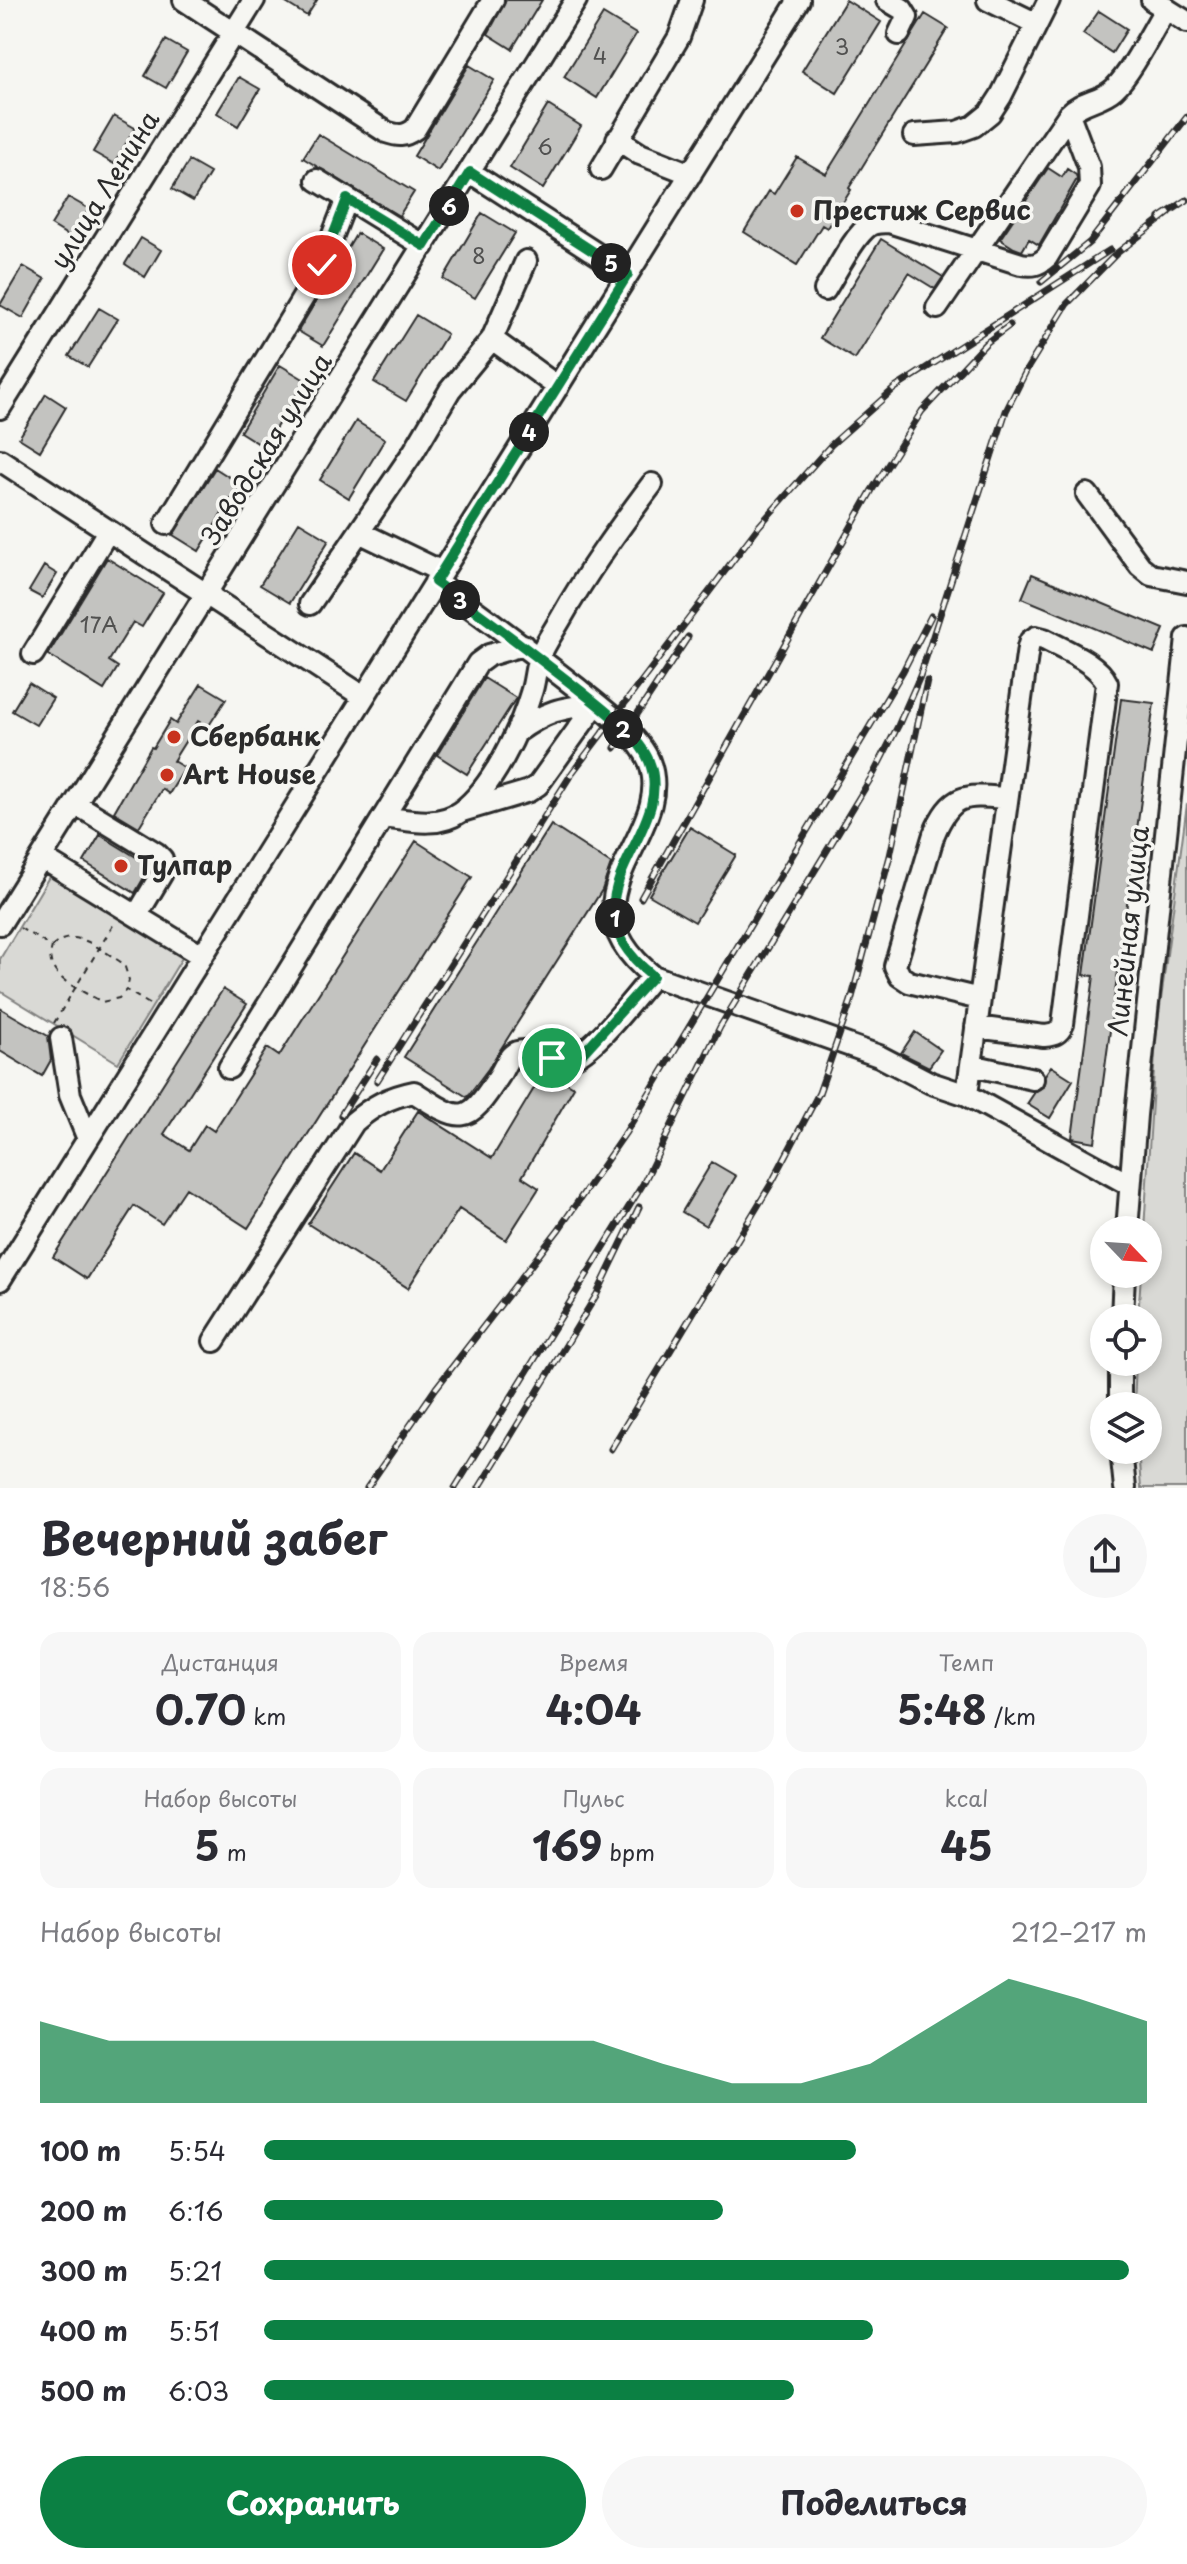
<!DOCTYPE html>
<html lang="ru">
<head>
<meta charset="utf-8">
<style>
	:root { --surface:#fff; --page:#f7f7f7; --text:#2b2b33; --muted:#7c7c81; --accent:#0b8043 }
	body { margin:0; font-family:"Playpen Sans",sans-serif; background:var(--page); color:var(--text); height:100vh; display:flex; flex-direction:column; font-size:30px; white-space:nowrap }
	* { box-sizing:border-box; margin:0 }
	p { font-size:26px; color:var(--muted) }
	.icon { flex:none; width:44px; height:44px; fill:none; stroke:currentColor; stroke-width:2; stroke-linecap:round; stroke-linejoin:round }
	.map { position:relative; height:1488px; overflow:hidden }
	.drawer { display:flex; flex-direction:column; background:var(--surface); flex:1 }
	.drawer>* { flex:none }
	.needle { width:52px; rotate:115deg }
	.tools { position:absolute; left:1090px; top:1216px; display:grid; gap:16px }
	.tools a { display:grid; place-items:center; width:72px; height:72px; border-radius:50%; background:var(--surface); box-shadow:0 4px 12px #0003; font-size:40px }
	.pin { position:absolute; display:grid; place-items:center; width:68px; height:68px; color:#fff; margin:-34px; border:4px solid #fff; border-radius:50%; box-shadow:0 2px 8px #0007 }
	.km { position:absolute; width:40px; height:40px; margin:-20px; border-radius:50%; background:#222; color:#fff; font-size:22px; line-height:40px; text-align:center }
	.round { display:grid; place-items:center; flex:none; width:84px; height:84px; border-radius:42px; background:var(--page) }
	.head { display:flex; align-items:center; justify-content:space-between; height:136px; padding:0 40px }
	h1 { font-size:44px; font-weight:700; line-height:60px }
	.figures { display:grid; grid-template-columns:repeat(3,1fr); gap:12px; height:136px; padding:8px 40px }
	.figures div { display:grid; align-content:center; border-radius:20px; background:var(--page); text-align:center }
	.figures b { font-size:40px; font-weight:700 }
	.figures small { font-size:22px; font-weight:400 }
	.figures p { font-size:22px }
	.chart { height:224px; padding:16px 40px }
	.chart p { display:flex; justify-content:space-between }
	.chart svg { width:100%; height:144px; margin-top:8px; fill:var(--accent); opacity:.7 }
	.primary-button { display:flex; gap:16px; margin-top:auto; padding:16px 40px }
	.primary-button a { flex:1; height:92px; border-radius:48px; background:var(--accent); color:#fff; font-size:32px; font-weight:700; line-height:92px; text-align:center }
	.primary-button a+a { background:var(--page); color:var(--text) }
	ul { padding:0 40px; list-style:none; font-size:26px }
	li { display:grid; grid-template-columns:128px 96px 1fr; align-items:center; height:60px }
	li i { height:20px; border-radius:10px; background:var(--accent) }
	.map>svg:first-child { display:block }
	.green { fill:#d9d9d5; stroke:#828280; stroke-width:2 }
	.building { fill:#c3c3c0; stroke:#2b2b2b; stroke-width:2 }
	.lines { fill:none; stroke-linecap:round; stroke-linejoin:round }
	.minor-casing { stroke:#2b2b2b; stroke-width:26 }
	.path { stroke:#2b2b2b; stroke-width:2; stroke-dasharray:6 6; stroke-linecap:butt }
	.minor { stroke:#f6f6f2; stroke-width:20 }
	.rail-casing { stroke:#2b2b2b; stroke-width:7 }
	.rail { stroke:#f6f6f2; stroke-width:4; stroke-dasharray:12; stroke-linecap:butt }
	.route-casing { stroke:#fff; stroke-width:16 }
	.route { stroke:#0b8043; stroke-width:10 }
	.poi-dot { fill:#c8321e; stroke:#f6f6f2; stroke-width:3 }
	.labels { text-anchor:middle; stroke-width:7; stroke-linejoin:round; paint-order:stroke }
	.number-label { font-size:22px; fill:#515150 }
	.street-label { font-size:26px; fill:#2b2b2b; stroke:#f6f6f2 }
	.poi-label { font-size:26px; font-weight:bold; fill:#2b2b2b; stroke:#f6f6f2; text-anchor:start }
</style>
</head>
<body>
<div class="map">
<svg width="1187" height="1488" viewBox="0 0 1187 1488">
	<rect width="100%" height="100%" fill="#f6f6f2"/>
	<filter id="ink" filterUnits="userSpaceOnUse"><feTurbulence type="fractalNoise" baseFrequency=".0125" numOctaves="2"/><feDisplacementMap in="SourceGraphic" scale="16" xChannelSelector="R" yChannelSelector="G"/><feConvolveMatrix kernelMatrix="1 2 1 2 8 2 1 2 1" color-interpolation-filters="sRGB"/></filter>
	<g filter="url(#ink)">
		<path class="green" d="M1187,804V1488H1141L1138,1450H1148V1406H1134L1136,1362H1148V1318H1138L1141,1274H1148V1230H1144L1156,1037Z
			M52,872L185,953L118,1063L0,991V959Z"/>
		<path class="building" d="M281,0H317L307,16Z
			M506,0H542L512,49L488,34Z
			M846,0L881,22L837,93L802,71Z
			M1099,11L1127,29L1112,53L1083,34Z
			M603,14L636,34L597,98L564,77Z
			M925,14L948,28L849,188L851,190L827,228L822,225L797,265L744,232L769,191L774,194L797,157L826,174Z
			M166,40L187,52L166,88L145,76Z
			M469,65L494,80L438,171L414,156Z
			M239,77L260,89L238,126L217,113Z
			M548,105L581,126L543,189L510,168Z
			M114,116L135,128L114,164L93,152Z
			M318,134L414,192L399,216L303,158Z
			M189,161L210,173L193,201L172,189Z
			M1048,168L1062,177L1067,169L1076,175L1077,179L1039,245L1029,239L1022,251L1014,248L1000,239Z
			M68,197L89,209L72,238L51,225Z
			M482,213L515,233L475,298L443,279Z
			M357,233L383,249L323,346L298,331Z
			M141,238L161,250L145,277L125,264Z
			M881,239L943,277L935,289L909,273L855,359L820,338Z
			M23,266L45,279L23,318L0,305Z
			M99,308L118,319L88,367L69,356Z
			M416,315L447,334L406,401L374,382Z
			M280,365L305,380L264,447L240,432Z
			M46,394L66,407L40,451L19,438Z
			M356,421L385,439L349,498L320,480Z
			M215,468L240,484L199,551L173,535Z
			M299,522L329,540L290,603L260,585Z
			M107,558L163,593L142,627L133,622L109,661L118,667L104,690L48,655Z
			M44,566L57,574L42,598L29,591Z
			M1032,574L1164,629L1154,653L1022,598Z
			M484,678L516,698L467,774L437,755Z
			M29,683L53,698L36,725L12,711Z
			M201,684L226,699L208,727L198,721L173,761L185,768L169,794L162,789L139,827L114,812L151,747L153,748L170,720L176,724Z
			M1121,699L1154,703L1095,1142L1072,1138L1094,976L1084,975Z
			M551,825L611,864L602,890L488,1069L467,1097L404,1057Z
			M690,827L736,855L695,922L649,895Z
			M100,835L149,865V869L135,893L84,862Z
			M416,841L472,877L248,1228L186,1188L162,1224L134,1206L87,1279L53,1257L223,989L247,1004L164,1134L189,1150L205,1125L214,1131L267,1048L279,1056Z
			M0,1008L48,1036L51,1060L42,1076L0,1051Z
			M915,1032L941,1050L929,1067L901,1053Z
			M1051,1066L1073,1080L1050,1118L1027,1104L1035,1092L1043,1087L1045,1075Z
			M545,1070L574,1087L522,1177L539,1188L506,1240L459,1209L408,1288L308,1224L354,1153L380,1170L418,1111L492,1158Z
			M712,1162L736,1176L706,1226L682,1212Z"/>
		<g class="lines">
			<g class="minor-casing">
				<path id="minor" d="M184,0L386,132C398,136 404,137 415,129L493,0
					M887,0L902,9L907,17L899,34
					M988,0L1037,24
					M1152,0L1187,22
					M914,135L957,132L974,126L990,113L1001,96L1049,0
					M617,139L640,154L691,174
					M601,169L679,37L692,0
					M470,172L628,274
					M317,180L424,246
					M825,290C836,273 854,235 870,225C876,222 883,222 889,222L1021,264C1033,266 1038,265 1047,257L1090,186L1089,167L1069,114
					M937,308L1069,114C1081,101 1101,101 1114,89C1132,72 1152,31 1166,8
					M492,339L526,261
					M0,408L254,0
					M0,460L364,697
					M1087,494L1140,566L1151,575L1187,582
					M166,524L318,273L347,199
					M359,532L442,572
					M435,582C484,616 530,651 577,688C599,706 638,734 649,761C678,835 552,896 653,976L879,1056L931,1083L967,1095
					M310,604L414,451L450,390L492,339L558,387
					M33,654L108,531
					M76,804L156,853L162,859V873L137,915
					M462,811L529,791L538,785L596,704C560,708 546,711 517,732
					M383,817C409,820 437,828 460,812C492,789 520,730 531,693C535,682 535,669 539,658C544,645 553,632 560,620C587,572 619,528 652,484
					M42,858L202,956
					M0,924L576,0
					M980,999L909,982L900,976L895,966L934,834C952,792 966,795 1007,798
					M976,1027L1044,1036C1054,1035 1059,1034 1063,1024L1107,683C1097,662 1064,650 1044,639L1036,637L1030,641L1028,648L980,999C976,1031 971,1063 967,1095L1130,1185
					M61,1038L70,1095L88,1139
					M971,1065L1033,1079
					M229,1068L478,663L489,655L523,645
					M1127,1230L1136,1115L1187,638
					M0,1280L799,0
					M1122,1318L1124,1274
					M214,1341L354,1122C373,1106 389,1097 414,1092C462,1123 467,1126 499,1076C503,1070 507,1059 512,1055C526,1043 553,1063 571,1058C595,1051 635,996 653,976
					M1120,1362V1406
					M1121,1450L1125,1488"/>
			</g>
			<path class="path" d="M20,928L52,947C42,977 80,989 102,1002L119,998L126,990L151,1005
				M52,947C74,924 102,951 124,964L129,980L127,989
				M54,1023L115,922"/>
			<use href="#minor" class="minor"/>
			<g class="rail-casing">
				<path id="rail" d="M1160,218L1187,200
					M1041,282L1090,242L1187,117
					M615,748L688,637
					M641,898L872,490L922,411L986,343L1010,325
					M377,1081L572,773L759,526L831,445L895,388L1110,250
					M341,1115L377,1059
					M611,1449L771,1184L819,1093L851,1001L890,856L927,681
					M367,1488L436,1388L559,1229L626,1132L903,671L931,616
					M455,1488L643,1184L720,1027L874,773L898,726L920,676L1006,411L1027,369L1067,304L1117,253L1169,213
					M479,1488L597,1294L639,1207"/>
			</g>
			<use href="#rail" class="rail"/>
		</g>
	</g>
	<g class="lines" filter="url(#ink)">
		<g class="route-casing">
			<path id="route" d="M322,265L347,199L424,246L470,172L628,274L435,582C484,616 530,651 577,688C599,706 638,734 649,761C679,835 552,896 653,976L583,1053L570,1058H552"/>
		</g>
		<use href="#route" class="route"/>
	</g>
	<g class="poi-dot">
		<circle cx="797" cy="211" r="8"/>
		<circle cx="174" cy="737" r="8"/>
		<circle cx="167" cy="775" r="8"/>
		<circle cx="121" cy="866" r="8"/>
	</g>
	<g class="labels">
		<g class="number-label">
			<text x="842" y="55">3</text>
			<text x="600" y="64">4</text>
			<text x="545" y="155">6</text>
			<text x="479" y="264">8</text>
			<text x="99" y="633">17А</text>
		</g>
		<g class="street-label">
			<text transform="translate(105 190) rotate(-58)" y="9">улица Ленина</text>
			<text transform="translate(267 449) rotate(-58)" y="9">Заводская улица</text>
			<text transform="translate(1129 931) rotate(-84)" y="9">Линейная улица</text>
		</g>
		<g class="poi-label">
			<text x="813" y="220">Престиж Сервис</text>
			<text x="190" y="746">Сбербанк</text>
			<text x="183" y="784">Art House</text>
			<text x="137" y="875">Тулпар</text>
		</g>
	</g>
</svg>
<div class="tools">
<a><svg class="needle" viewBox="-14 -14 28 28"><path d="M0-13l5 13h-10z" fill="#e53935"/><path d="M0 13l5-13h-10z" fill="#7c7c81"/></svg></a>
<a><svg class="icon" aria-label="locate" viewBox="0 0 24 24"><circle cx="12" cy="12" r="6"/><path d="M12 2v4M12 18v4M2 12h4M18 12h4"/></svg></a>
<a><svg class="icon" aria-label="layers" viewBox="0 0 24 24"><path d="M12 4l9 5-9 5-9-5zM3 14l9 5 9-5"/></svg></a>
</div>
<div class="pin" style="left:552px;top:1058px;background:#1e9e55"><svg class="icon" aria-label="arrive" viewBox="0 0 24 24"><path d="M6 21V4h12l-3 4 3 4H6"/></svg></div>
<div class="pin" style="left:322px;top:265px;background:#d93025"><svg class="icon" aria-label="check" viewBox="0 0 24 24"><path d="M5 12l5 5 9-10"/></svg></div>
<b class="km" style="left:615px;top:918px">1</b>
<b class="km" style="left:623px;top:729px">2</b>
<b class="km" style="left:460px;top:600px">3</b>
<b class="km" style="left:529px;top:432px">4</b>
<b class="km" style="left:611px;top:263px">5</b>
<b class="km" style="left:449px;top:206px">6</b>
</div>
<section class="drawer">
<div class="head"><div><h1>Вечерний забег</h1><p>18:56</p></div><a class="round"><svg class="icon" aria-label="share" viewBox="0 0 24 24"><path d="M12 15V3M7 8l5-5 5 5M5 13v7h14v-7"/></svg></a></div>
<div class="figures">
<div><p>Дистанция</p><b>0.70<small> km</small></b></div>
<div><p>Время</p><b>4:04</b></div>
<div><p>Темп</p><b>5:48<small> /km</small></b></div>
</div>
<div class="figures">
<div><p>Набор высоты</p><b>5<small> m</small></b></div>
<div><p>Пульс</p><b>169<small> bpm</small></b></div>
<div><p>kcal</p><b>45</b></div>
</div>
<div class="chart"><p><span>Набор высоты</span>212–217 m</p>
<svg viewBox="0 0 160 44" preserveAspectRatio="none"><path d="M0 44V19L10 25L20 25L30 25L40 25L50 25L60 25L70 25L80 25L90 32L100 38L110 38L120 32L130 19L140 6L150 12L160 19V44z"/></svg>
</div>
<ul>
<li><b>100 m</b>5:54<i style="width:67%"></i></li>
<li><b>200 m</b>6:16<i style="width:52%"></i></li>
<li><b>300 m</b>5:21<i style="width:98%"></i></li>
<li><b>400 m</b>5:51<i style="width:69%"></i></li>
<li><b>500 m</b>6:03<i style="width:60%"></i></li>
</ul>
<div class="primary-button"><a>Сохранить</a><a>Поделиться</a></div>
</section>
</body>
</html>
